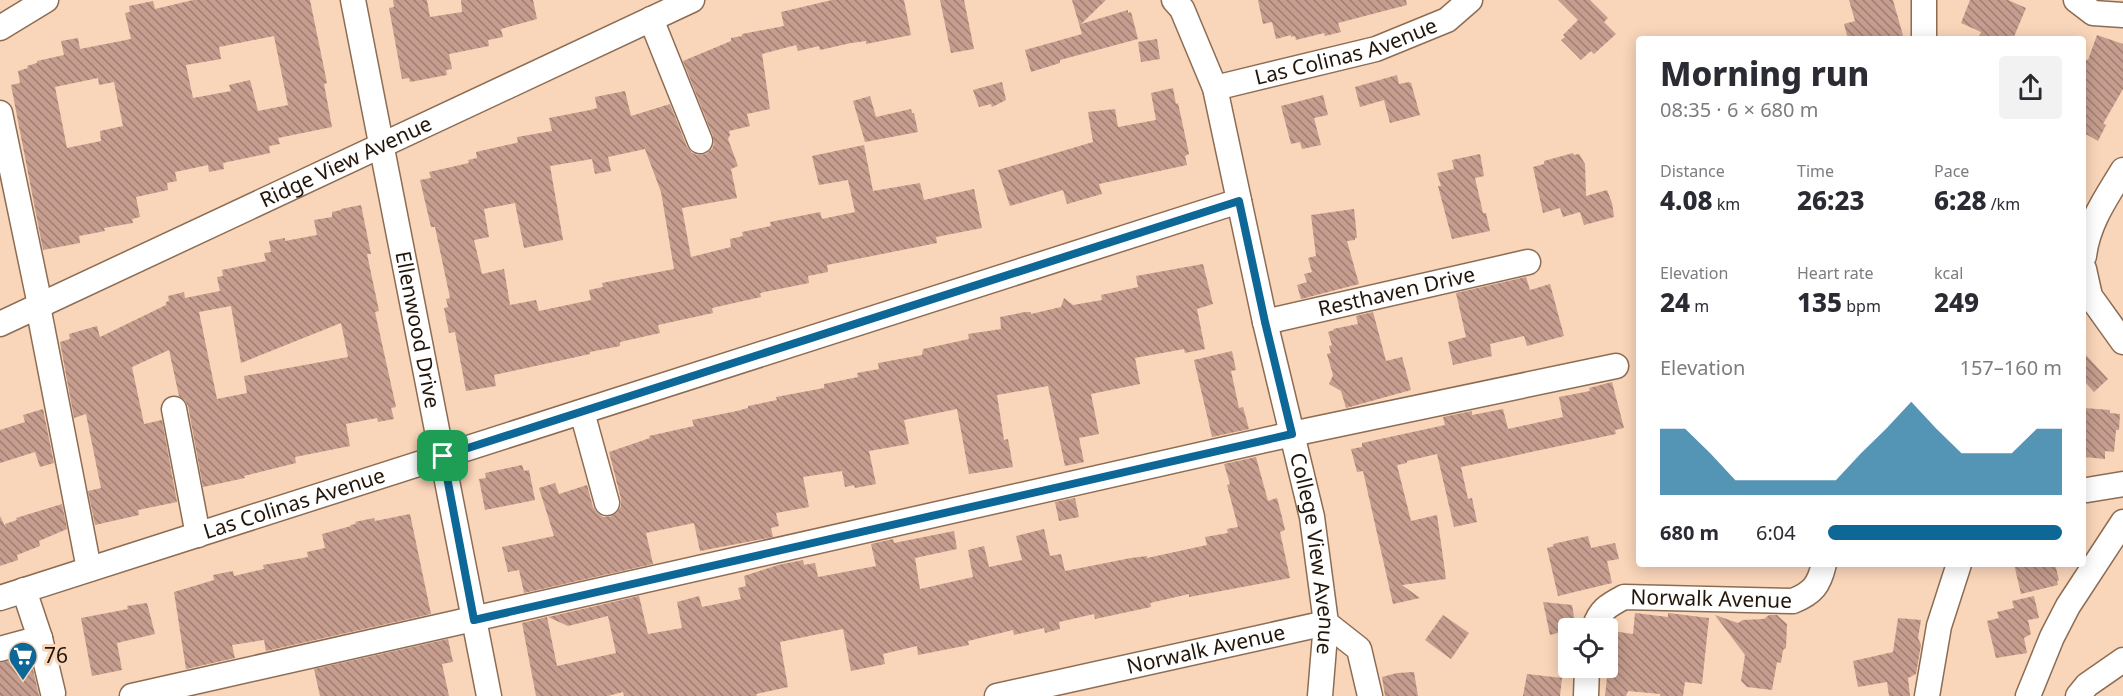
<!DOCTYPE html>
<html lang="en">
<head>
<meta charset="utf-8">
<style>
	:root { --surface:#fff; --page:#f2f2f3; --text:#2b2b33; --muted:#7c7c81; --accent:#0d6797 }
	body { margin:0; font-family:"Noto Sans",sans-serif; background:var(--page); color:var(--text); height:100vh; display:flex; flex-direction:column; font-size:22px; white-space:nowrap }
	* { box-sizing:border-box; margin:0 }
	p { font-size:20px; color:var(--muted) }
	.icon { flex:none; width:33px; height:33px; fill:none; stroke:currentColor; stroke-width:2; stroke-linecap:round; stroke-linejoin:round }
	.map { position:relative; flex:1; overflow:hidden }
	.details { position:absolute; left:1636px; top:36px; width:450px; height:531px; display:flex; flex-direction:column; background:var(--surface); border-radius:6px; box-shadow:0 3px 15px #0003 }
	.details>* { flex:none }
	.fabs { position:absolute; left:1558px; top:618px; display:grid; gap:12px }
	.fabs a { display:grid; place-items:center; width:60px; height:60px; border-radius:6px; background:var(--surface); box-shadow:0 3px 15px #0003; font-size:30px }
	.pin { position:absolute; display:grid; place-items:center; width:51px; height:51px; color:#fff; margin:-26px; border-radius:12px; box-shadow:0 3px 9px #0006 }
	.round { display:grid; place-items:center; flex:none; width:63px; height:63px; border-radius:6px; background:var(--page) }
	.summary { display:flex; align-items:center; justify-content:space-between; height:102px; padding:0 24px }
	h1 { font-size:33px; font-weight:800; line-height:45px }
	.metrics { display:grid; grid-template-columns:repeat(3,1fr); gap:9px; height:102px; padding:6px 24px }
	.metrics div { display:grid; align-content:center }
	.metrics b { font-size:26px; font-weight:800 }
	.metrics small { font-size:16px; font-weight:400 }
	.metrics p { font-size:16px }
	.chart { height:168px; padding:12px 24px }
	.chart p { display:flex; justify-content:space-between }
	.chart svg { width:100%; height:108px; margin-top:6px; fill:var(--accent); opacity:.7 }
	ul { padding:0 24px; list-style:none; font-size:20px }
	li { display:grid; grid-template-columns:96px 72px 1fr; align-items:center; height:45px }
	li i { height:15px; border-radius:8px; background:var(--accent) }
	.map>svg:first-child { display:block }
	.building { fill:url(#building-back-hatch); fill-rule:evenodd }
	.lines { fill:none; stroke-linecap:round; stroke-linejoin:round }
	.minor-casing { stroke:#8c6d54; stroke-width:27 }
	.minor { stroke:#fff; stroke-width:24 }
	.route-casing { stroke:#fff; stroke-width:12 }
	.route { stroke:#0d6797; stroke-width:8 }
	.labels { text-anchor:middle; stroke-width:6; stroke-linejoin:round; paint-order:stroke }
	.street-label { font-size:21px; fill:#22160b; stroke:#f9d5b9 }
	.poi-label { font-size:21px; fill:#22160b; stroke:#f9d5b9; text-anchor:start }
</style>
</head>
<body>
<div class="map">
<svg width="2123" height="696" viewBox="0 0 2123 696">
	<defs>
		<pattern id="building-back-hatch" width="6" height="6" patternUnits="userSpaceOnUse" patternTransform="scale(1.5)"><rect width="6" height="6" fill="#c69d8e"/><path d="M-1 5l2 2M0 0l6 6M5-1l2 2" fill="none" stroke="#a07f72"/></pattern>
	</defs>
	<rect width="100%" height="100%" fill="#f9d5b9"/>
	<path class="building" d="M193,0H310L327,83L324,84L332,127L278,138L280,144L269,146L270,153L223,163L224,169L209,172L208,165L175,172L177,181L167,183L168,190L136,197L140,217L132,219L133,223L104,228L105,231L79,236L80,243L43,250L11,85L20,83L18,71L28,68L27,66L37,63V61L64,55L61,41L78,38L80,49L131,39L125,13L130,12L129,6L153,1L155,9ZM274,36L288,105L258,111L250,80L229,85L231,91L193,98L186,65L221,59L219,47ZM98,78L99,85L114,82L123,126L100,131L101,141L67,148L55,87Z
		M393,0H427L430,17L462,12L461,0H533L537,19L501,29L503,37L488,40L489,46L449,54L452,69L446,70L447,75L410,82L409,78L402,79L389,8L394,7Z
		M832,0H904L911,35L866,44V41L851,43L820,50L819,46L798,51L796,45L762,54L770,109L747,114L750,126L729,131L730,135L728,139L738,166L731,169L737,198L682,208L691,257L731,247L730,239L743,236L742,232L771,226L770,222L820,212L822,219L855,212L848,180L819,185L812,156L864,145L873,191L920,183L924,200L974,189L982,228L936,237L937,243L827,265L828,272L808,276L809,283L760,293L761,297L712,308L713,313L658,325L660,333L620,342V346L590,352V354L494,375L496,386L466,391L455,332L449,333L444,308L448,307L446,299L450,298L435,227H431L420,180L431,178L429,172L469,163L468,160L477,158L476,152L516,143L518,142L517,137L552,131L549,118L590,110L597,108L595,97L625,91L631,116L670,104L687,147L692,153L697,155L706,154L712,149L714,144L713,136L683,61L731,41V38L742,36V34L784,26L781,12ZM645,149L661,192L674,269L602,283L603,287L589,290L591,300L539,311L536,300L510,305L504,269L482,274L474,240L489,237L484,209L515,203L524,248L563,240L550,166L592,159L595,174L611,171L608,157Z
		M940,0H964L974,49L951,53Z
		M1072,0H1106L1081,24L1128,10V13L1131,12L1138,39L1060,60V63L1031,72L1025,50L1082,34Z
		M1258,0H1406L1407,5L1338,23L1341,32L1325,36L1324,33L1296,40L1295,36L1291,37V35L1276,39L1272,22L1263,24Z
		M1558,0H1590L1608,18L1604,22L1616,34L1594,54L1591,51L1581,60L1561,40L1565,37L1563,35L1578,20Z
		M1849,0H1893L1904,39H1848L1844,24L1855,21Z
		M1970,0H2008L2026,8L2013,39H1978L1981,32L1961,23Z
		M2097,35L2123,44V89L2103,124L2106,125L2098,141L2084,133V59L2088,60Z
		M1157,39L1160,59L1141,62L1138,42Z
		M1397,75L1399,84L1409,82L1411,83L1420,115L1390,123L1384,100L1360,107L1355,87Z
		M1002,82L1006,100L992,107L991,104L979,107L973,90Z
		M1173,88L1176,104L1178,103L1189,154L1185,156L1187,165L1099,184L1102,194L1067,204L1063,190L1010,206L998,170L1093,142L1088,112L1115,109L1118,127L1156,120L1151,93Z
		M1323,95L1328,115L1314,118L1321,145L1302,149L1300,142L1291,144L1281,106Z
		M870,96L876,117L911,109L912,113H914L918,132L865,142L853,101Z
		M1573,153L1574,155L1579,154L1585,164L1586,196L1607,190L1612,203L1614,217L1584,225L1580,212L1563,217L1560,208L1543,213L1533,167L1544,164V161Z
		M1480,154L1484,176L1475,178L1483,213H1486L1490,231L1452,239L1438,186H1441L1437,173L1454,169L1452,160Z
		M361,205L371,254H367L379,311L375,312L396,407L391,408L394,419L378,422L377,418L346,424L350,446L295,457L296,463L244,476L245,478L203,487L188,406L185,400L179,396L169,350L132,367L144,424L162,420L177,502L138,510L139,515L95,525L88,491L101,488L86,414L74,418L60,342L70,339L69,334L97,326L100,337L166,305V302L169,301L168,296L184,292L185,298L220,291L217,277L223,276L222,270L266,261L264,253L271,252L269,241L285,238V241L317,235L314,220L332,217V212L341,210V209ZM231,306L241,363L341,323L348,357L244,376L247,393L217,399L199,312Z
		M1354,209L1357,238H1355V240L1347,241L1359,284L1301,299L1297,285L1307,282L1304,274L1312,272L1308,258L1316,256L1311,215Z
		M1203,264L1213,304L1197,309L1205,349L1185,353L1184,349L1135,358L1140,384L1091,394L1099,434L1079,438L1084,462L1065,466L1048,386L997,395L1004,440L1008,439L1013,467L969,474L957,409L904,420L909,444L869,451L876,484L855,488L854,485L845,487L842,471L803,477L809,507L776,513L779,526L771,528L773,537L700,551L694,523L646,533L653,564L524,593L519,570L508,572L502,547L554,536L539,488L555,483L559,494L587,485L593,507L597,513L603,517H610L617,513L621,506V499L609,452L650,438L649,436L694,426L692,420L737,411L748,408V406L777,400L776,397L824,388V384L858,377L857,373L879,369L878,363L922,355L923,349L969,339L968,334L1001,329L1000,317L1025,312H1031V314L1061,307L1064,298L1073,305L1102,300L1101,295L1138,287L1136,276Z
		M1526,277L1530,290L1550,284L1564,336L1527,346L1524,336L1490,344L1492,356L1453,365L1448,342L1466,337L1456,293Z
		M1373,312L1386,361L1402,357L1411,390L1346,408L1341,391L1329,384L1333,375L1327,354L1331,353L1329,346L1332,345L1328,332L1334,330L1333,329L1358,324L1356,316Z
		M1232,351L1236,370L1231,371L1239,408L1243,407L1249,429L1212,437L1194,360Z
		M2084,353L2108,379L2094,392L2084,381Z
		M1612,382L1624,428L1615,430L1616,434L1461,467L1468,499L1472,498L1477,522L1454,527L1437,454L1407,461V463L1397,465L1411,521L1437,515L1446,579L1402,585L1420,598L1393,604L1363,471L1357,472L1351,449L1362,447V443L1445,425L1443,417L1472,411V415L1503,409L1508,429L1563,417L1559,397L1590,391L1589,388Z
		M2084,408L2110,410V413L2120,414L2119,430H2116L2114,452L2105,451V459L2084,457Z
		M43,409L54,463L40,467L35,452L0,463V430L25,422L23,415Z
		M1256,457L1268,501L1277,498L1281,513L1285,530L1280,532L1290,578L1189,597V594L1150,603L1151,607L1095,619L1094,614L1059,622L1060,629L1045,633L1044,628L1014,635L1013,630L968,641L969,645L918,655L917,646L883,654L885,664L851,671L843,629L780,642L788,687L756,694L757,696H624L623,692L608,696H536L522,623L547,617L557,666L616,653L608,616L568,626L548,617L639,596L648,634L682,628L677,602L699,596L702,607L741,599L738,588L746,586L744,576L778,565L803,560L804,565L815,563L818,577L876,566L871,544L893,539L894,543L954,531L957,549L915,558L920,589L973,577L968,550L984,546L989,567L1022,560L1016,536L1044,529L1050,556L1061,554L1065,571L1131,558L1147,556V558L1207,545L1205,537L1228,533L1227,529L1238,527L1227,485L1230,484L1224,464Z
		M522,465L524,471L529,470L535,500L485,510L479,479L486,478L485,473Z
		M1075,498L1079,517L1059,521L1055,502Z
		M62,504L67,529L39,541L40,546L17,555L18,560L0,566V516L6,528L5,524L17,520L16,518Z
		M410,514L431,614L266,651L264,640L232,645L235,658L186,669L174,592L214,580L213,575L233,571L234,576L264,569L263,565L308,557L307,552L325,548L322,534L351,526L350,525L356,524L355,522L374,518L375,521Z
		M1588,536L1591,548L1615,543L1619,559L1607,561L1612,583L1558,596L1547,548L1554,546L1553,544Z
		M2014,564H2055L2059,580L2057,581L2058,585L2021,594Z
		M2034,596L2039,618L2028,620L2031,634L2024,638L2027,653L1996,658L1987,621L1999,618L1997,612L2014,608L2012,601Z
		M1543,602L1572,605L1576,628H1569V630L1550,635Z
		M147,603L155,634L117,643L122,670L92,676L81,618L128,609L127,606Z
		M1635,613L1668,617V613L1709,618L1702,684L1685,682L1683,696H1660V694L1628,691L1626,696H1605L1612,631L1633,634Z
		M1443,615L1469,633L1451,659L1425,640Z
		M1715,615L1738,623L1743,620L1764,619L1769,615H1777L1787,624L1786,648L1783,650L1781,663L1777,662L1772,690L1747,687L1741,681L1745,655Z
		M1898,618L1921,620L1918,638L1921,645L1916,674L1908,678L1910,696H1889L1887,682L1858,687L1853,661L1893,652Z
		M448,639L453,662L442,664L449,696H320L314,669Z
		M30,656L39,696H0V663Z
		M1414,672L1418,696H1385L1382,677L1397,673Z
		M1527,674L1562,678L1560,696H1523Z"/>
	<g class="lines">
		<g class="minor-casing">
			<g id="minor">
				<path id="s1" d="M353,0L489,696"/>
				<path id="s2" d="M1174,0L1182,9L1215,88L1265,322L1312,517L1326,623L1320,696"/>
				<path d="M1924,0V39"/>
				<path d="M2076,0L2093,13L2123,15"/>
				<path d="M651,19L700,141"/>
				<path d="M0,28L46,0"/>
				<path id="s3" d="M1215,88L1376,49L1447,20L1470,0"/>
				<path d="M0,113L40,305"/>
				<path d="M2084,256C2088,223 2106,198 2123,170"/>
				<path d="M2084,269L2090,296L2123,342"/>
				<path d="M38,306L89,569"/>
				<path id="s4" d="M1265,322L1528,262"/>
				<path id="s5" d="M0,324L692,0"/>
				<path d="M174,409L198,535"/>
				<path d="M582,412L607,503"/>
				<path d="M2087,490L2123,484"/>
				<path id="s6" d="M0,598L1239,201"/>
				<path id="s7" d="M1594,628C1600,610 1607,606 1624,597L1793,601C1813,593 1819,585 1824,564"/>
				<path d="M40,638L53,693"/>
				<path d="M0,649L40,638L24,590"/>
				<path d="M132,696L1292,434L1616,366"/>
				<path id="s8" d="M997,696L1326,623L1359,649L1370,696"/>
				<path d="M1586,696L1587,668"/>
				<path d="M1927,696L1939,626L1959,564"/>
				<path d="M2028,696L2052,637L2068,606L2123,522"/>
				<path d="M2078,696L2087,685L2123,660"/>
			</g>
		</g>
		<use href="#minor" class="minor"/>
	</g>
	<g class="lines">
		<g class="route-casing">
			<path id="route" d="M1239,201L1265,322L1292,434L474,620L443,456Z"/>
		</g>
		<use href="#route" class="route"/>
	</g>
	<defs>
		<g id="supermarket-pin" transform="scale(1.5)"><path d="M0 17L-7.5 6A9.5 9.5 0 1 1 7.5 6Z" fill="#0d6797" stroke="#f9d5b9"/><path d="M-6-5.5h2.5l.6 2H6L4.5 2H-2.5L-4.4-4H-6ZM-1.5 3.2a1.3 1.3 0 1 0 .1 0ZM3 3.2a1.3 1.3 0 1 0 .1 0Z" fill="#fff"/></g>
	</defs>
	<g fill-rule="evenodd">
		<use href="#supermarket-pin" x="23" y="656"/>
	</g>
	<g class="labels">
		<g class="street-label">
			<text dy="7" stroke="none"><textPath href="#s3" startOffset="136">Las Colinas Avenue</textPath></text>
			<text dy="7" stroke="none"><textPath href="#s5" startOffset="382">Ridge View Avenue</textPath></text>
			<text dy="7" stroke="none"><textPath href="#s4" startOffset="135">Resthaven Drive</textPath></text>
			<text dy="7" stroke="none"><textPath href="#s1" startOffset="336">Ellenwood Drive</textPath></text>
			<text dy="7" stroke="none"><textPath href="#s6" startOffset="309">Las Colinas Avenue</textPath></text>
			<text dy="7" stroke="none"><textPath href="#s2" startOffset="574">College View Avenue</textPath></text>
			<text dy="7" stroke="none"><textPath href="#s7" startOffset="132">Norwalk Avenue</textPath></text>
			<text dy="7" stroke="none"><textPath href="#s8" startOffset="214">Norwalk Avenue</textPath></text>
		</g>
		<g class="poi-label">
			<text x="44" y="663">76</text>
		</g>
	</g>
</svg>
<div class="fabs">
<a><svg class="icon" aria-label="locate" viewBox="0 0 24 24"><circle cx="12" cy="12" r="6"/><path d="M12 2v4M12 18v4M2 12h4M18 12h4"/></svg></a>
</div>
<div class="pin" style="left:443px;top:456px;background:#1e9e55"><svg class="icon" aria-label="arrive" viewBox="0 0 24 24"><path d="M6 21V4h12l-3 4 3 4H6"/></svg></div>
<section class="details">
<div class="summary"><div><h1>Morning run</h1><p>08:35 · 6 × 680 m</p></div><a class="round"><svg class="icon" aria-label="share" viewBox="0 0 24 24"><path d="M12 15V3M7 8l5-5 5 5M5 13v7h14v-7"/></svg></a></div>
<div class="metrics">
<div><p>Distance</p><b>4.08<small> km</small></b></div>
<div><p>Time</p><b>26:23</b></div>
<div><p>Pace</p><b>6:28<small> /km</small></b></div>
</div>
<div class="metrics">
<div><p>Elevation</p><b>24<small> m</small></b></div>
<div><p>Heart rate</p><b>135<small> bpm</small></b></div>
<div><p>kcal</p><b>249</b></div>
</div>
<div class="chart"><p><span>Elevation</span>157–160 m</p>
<svg viewBox="0 0 160 44" preserveAspectRatio="none"><path d="M0 44V17L10 17L20 27L30 38L40 38L50 38L60 38L70 38L80 27L90 17L100 6L110 17L120 27L130 27L140 27L150 17L160 17V44z"/></svg>
</div>
<ul>
<li><b>680 m</b>6:04<i style="width:100%"></i></li>
</ul>
</section>
</div>
</body>
</html>
